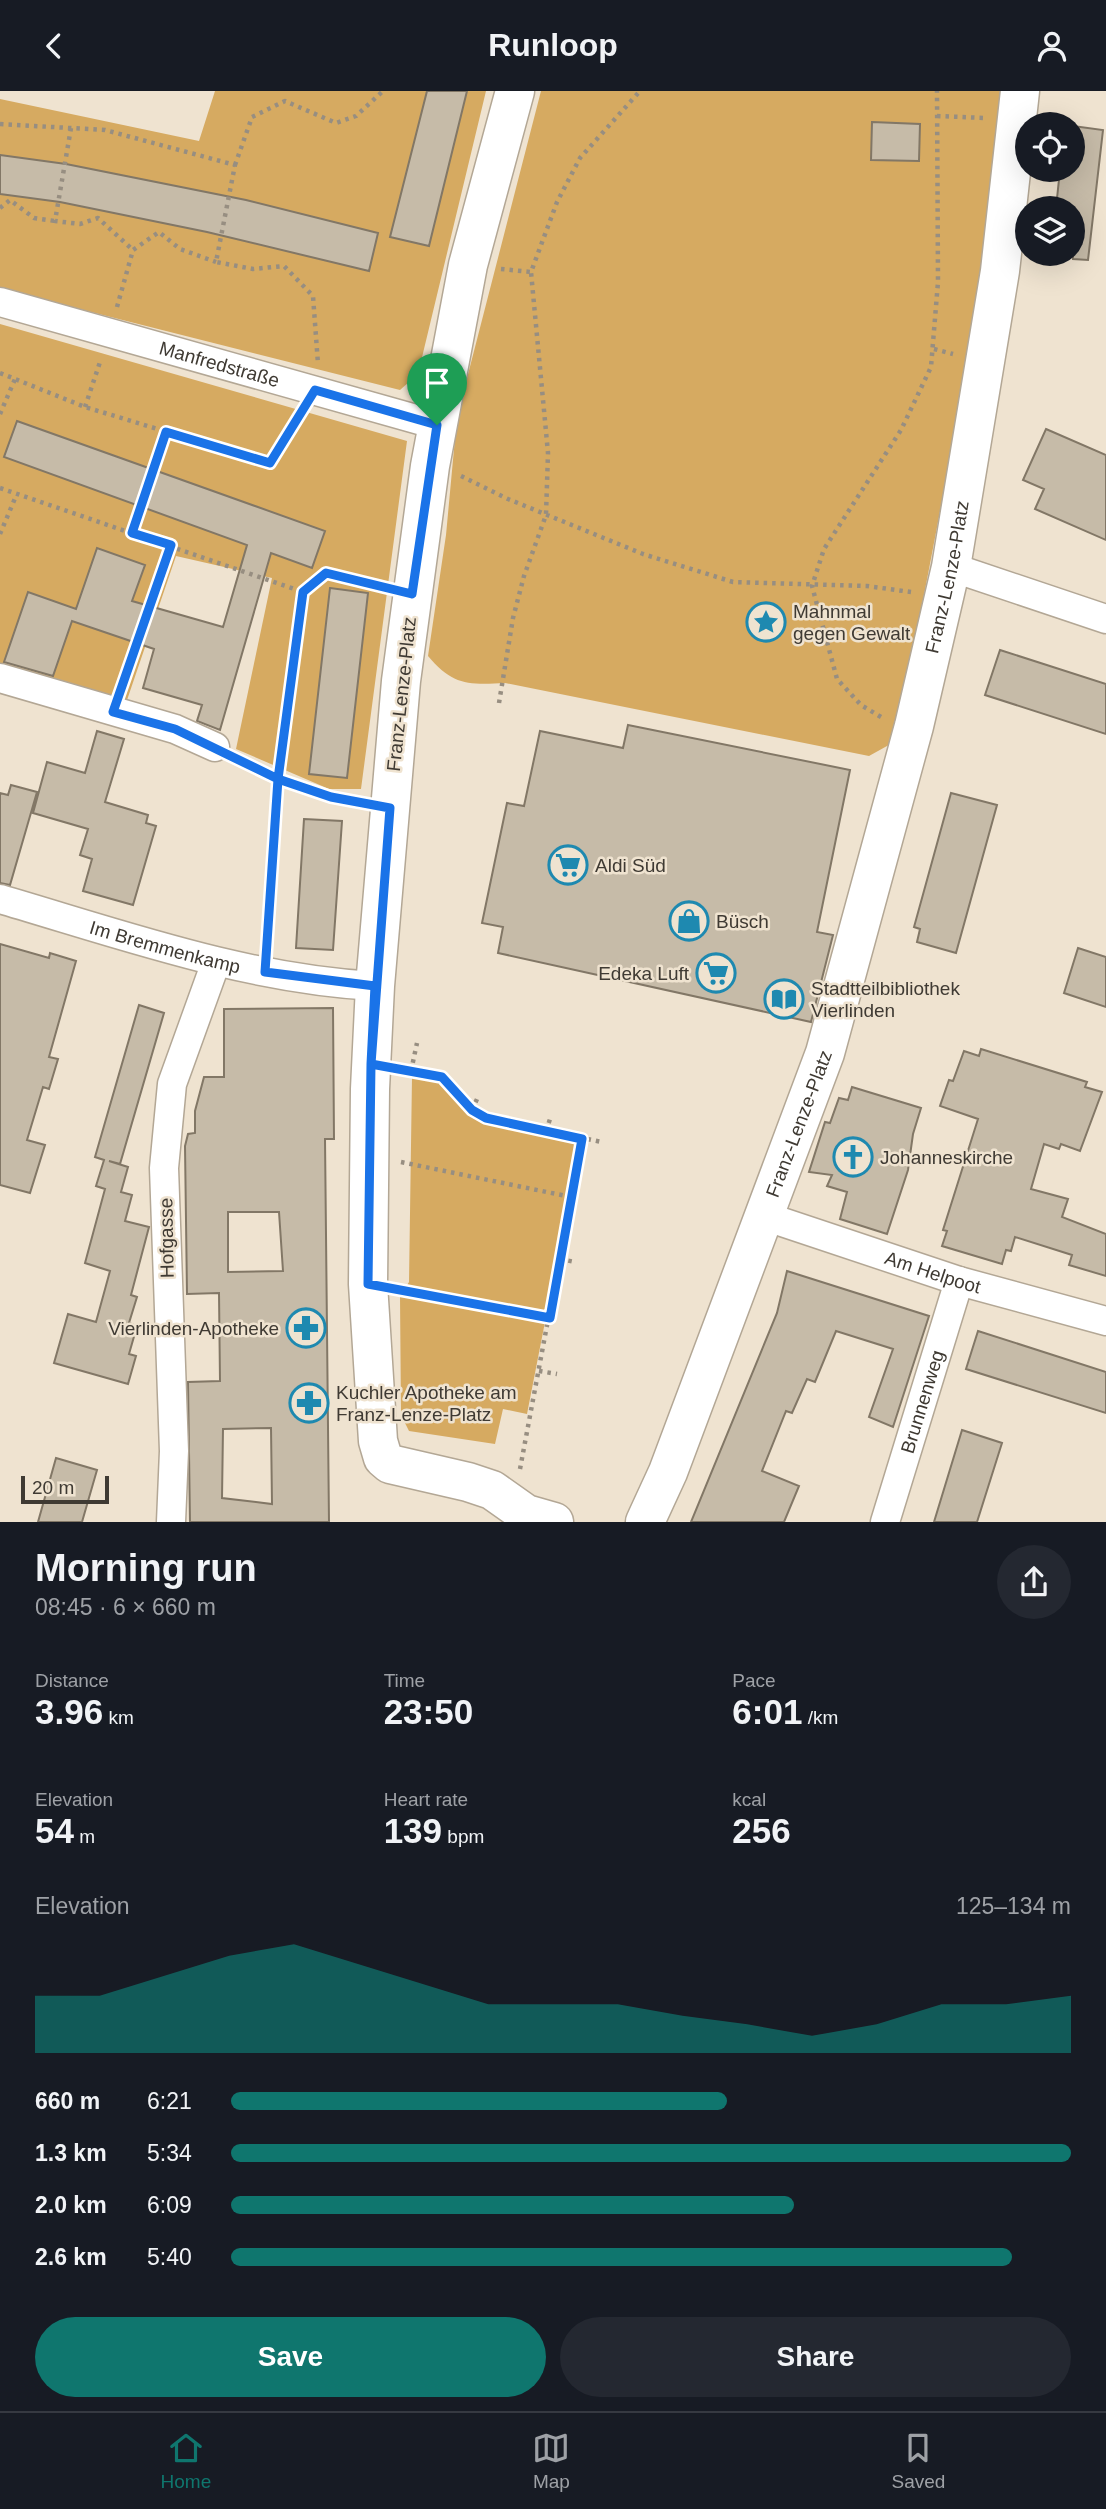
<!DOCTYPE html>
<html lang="en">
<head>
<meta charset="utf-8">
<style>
	:root { --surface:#171b24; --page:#242831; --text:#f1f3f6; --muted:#9ea1a6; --line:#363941; --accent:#0f766e }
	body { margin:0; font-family:Helvetica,sans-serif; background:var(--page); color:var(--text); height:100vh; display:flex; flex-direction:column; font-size:26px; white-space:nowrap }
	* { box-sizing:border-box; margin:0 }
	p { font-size:23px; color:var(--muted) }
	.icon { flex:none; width:38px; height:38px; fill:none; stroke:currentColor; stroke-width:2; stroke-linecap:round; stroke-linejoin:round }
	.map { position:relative; height:1431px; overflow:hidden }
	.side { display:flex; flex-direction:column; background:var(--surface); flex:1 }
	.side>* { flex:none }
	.buttons { position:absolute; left:1015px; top:21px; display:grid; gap:14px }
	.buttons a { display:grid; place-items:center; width:70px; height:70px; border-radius:50%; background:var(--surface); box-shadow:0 7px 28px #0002; font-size:35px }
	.scale { position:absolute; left:21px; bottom:18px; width:88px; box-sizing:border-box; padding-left:7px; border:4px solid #3f3a33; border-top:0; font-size:19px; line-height:24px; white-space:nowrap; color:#3f3a33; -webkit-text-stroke:5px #efe3d0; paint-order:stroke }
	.pin { position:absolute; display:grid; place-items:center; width:60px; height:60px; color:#fff; margin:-72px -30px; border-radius:50% 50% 50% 0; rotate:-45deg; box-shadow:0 0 7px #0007 }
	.pin .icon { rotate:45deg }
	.round { display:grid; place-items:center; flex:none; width:74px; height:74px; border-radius:37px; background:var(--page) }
	.head { display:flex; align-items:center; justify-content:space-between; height:119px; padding:0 35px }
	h1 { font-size:38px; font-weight:700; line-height:52px }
	.figures { display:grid; grid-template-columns:repeat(3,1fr); gap:10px; height:119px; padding:7px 35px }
	.figures div { display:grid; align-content:center }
	.figures b { font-size:35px; font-weight:700 }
	.figures small { font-size:19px; font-weight:400 }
	.figures p { font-size:19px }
	.chart { height:196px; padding:14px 35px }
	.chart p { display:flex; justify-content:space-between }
	.chart svg { width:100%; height:126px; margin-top:7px; fill:var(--accent); opacity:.7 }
	.action { display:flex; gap:14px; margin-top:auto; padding:14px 35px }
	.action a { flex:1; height:80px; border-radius:42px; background:var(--accent); color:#fff; font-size:28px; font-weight:700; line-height:80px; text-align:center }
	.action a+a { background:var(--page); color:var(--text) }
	ul { padding:0 35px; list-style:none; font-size:23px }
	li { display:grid; grid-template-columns:112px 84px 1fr; align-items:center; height:52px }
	li i { height:18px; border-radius:9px; background:var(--accent) }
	header { display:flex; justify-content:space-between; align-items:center; height:91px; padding:0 35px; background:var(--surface); font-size:32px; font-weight:700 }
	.dock { display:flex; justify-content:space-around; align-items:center; height:98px; border-top:2px solid var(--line); background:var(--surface); font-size:19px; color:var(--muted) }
	.dock a { display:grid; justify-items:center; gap:4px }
	.dock .current { color:var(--accent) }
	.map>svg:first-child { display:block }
	.green { fill:#d6aa61 }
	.building { fill:#c6bba8; stroke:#827766; stroke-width:2; fill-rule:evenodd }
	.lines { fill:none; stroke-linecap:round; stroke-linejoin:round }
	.street-casing { stroke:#b3a795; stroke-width:31 }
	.secondary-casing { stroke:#b3a795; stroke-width:41 }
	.path { stroke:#978e81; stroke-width:4.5; stroke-dasharray:3.5 5; stroke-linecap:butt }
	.street { stroke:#fff; stroke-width:28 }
	.secondary { stroke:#fff; stroke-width:38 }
	.route-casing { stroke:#fff; stroke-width:14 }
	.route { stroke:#1a73e8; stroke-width:9 }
	.labels { text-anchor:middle; stroke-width:5; stroke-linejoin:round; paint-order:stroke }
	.street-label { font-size:19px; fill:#3f3a33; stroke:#efe3d0 }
	.poi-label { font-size:19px; fill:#3f3a33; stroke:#efe3d0; text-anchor:start }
</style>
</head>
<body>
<header><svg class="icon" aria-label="back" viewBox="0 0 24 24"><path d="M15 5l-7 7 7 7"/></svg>Runloop<svg class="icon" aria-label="person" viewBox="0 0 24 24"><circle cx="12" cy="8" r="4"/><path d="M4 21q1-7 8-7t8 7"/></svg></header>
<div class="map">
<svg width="1106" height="1431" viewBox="0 0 1106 1431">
	<rect width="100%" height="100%" fill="#efe3d0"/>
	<path class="green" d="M215,0H486L418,283L400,299L0,198V8L199,50Z
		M541,0H1010L966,285L896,650L869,665L505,592C468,594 452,594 428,565L446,444L457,326Z
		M0,233L407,350L361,698H329L236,658L272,487L176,465L126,612L0,572Z
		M412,986L443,991L468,1021L485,1032L580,1052L527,1323L503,1318L495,1353L409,1340L401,1324L400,1205L409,1191Z"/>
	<path class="building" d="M427,0H467L429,155L390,146Z
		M872,31L920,33L919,70L871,69Z
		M1073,35L1103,39L1088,169L1073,168V117H1056L1060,79H1073Z
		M0,64L66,73L246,109L378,142L369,180L207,141L60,111L0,103Z
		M17,330L325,440L312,477L271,462L220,639L197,630L202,614L143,597L154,558L72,530L53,585L4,571L28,501L76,518L97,457L145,474L132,510L223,536L247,454L4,366Z
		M1046,338L1106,364V449L1035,418L1044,398L1023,389Z
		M330,497L368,502L347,687L309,683Z
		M1000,559L1106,593V643L985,604Z
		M628,634L850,679L817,841L833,844L811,931L498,862L503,836L482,832L507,712L524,715L540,640L623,657Z
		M97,640L124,648L105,711L148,724L146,732L156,735L133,814L83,800L92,768L80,764L88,738L33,722L47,671L85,682Z
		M11,694L37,701L10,794L0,792V702L8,704Z
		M951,702L997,714L956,862L917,851L920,838L914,836Z
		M304,728L342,730L333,859L296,857Z
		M0,853L49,867L50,862L76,870L49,966L58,968L49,998L43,996L27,1049L45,1054L30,1102L0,1094Z
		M1078,857L1106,866V916L1064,902Z
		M139,914L164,922L120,1073L109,1070L128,1076L121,1101L132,1104L125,1130L149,1136L131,1204L137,1206L129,1232L137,1235L129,1263L136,1265L128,1293L54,1272L68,1223L96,1231L110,1180L85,1172L105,1098L96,1095L104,1069L95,1066Z
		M333,917L334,1048H325L329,1431H190L188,1291L220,1290L219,1202L187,1203L185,1055L188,1043L195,1042V1020L204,986H224V918ZM228,1121H279L283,1180L228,1181ZM271,1337L272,1413L222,1407L223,1338Z
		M981,958L1087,991L1085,996L1102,1001L1080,1060L1061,1053L1059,1058L1044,1053L1031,1098L1068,1108L1062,1126L1106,1143V1185L1069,1174L1072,1164L1015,1146L1011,1160L1006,1159L1002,1173L942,1155L947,1140L943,1139L978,1028L940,1015L949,989L953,990L964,960L979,965Z
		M852,996L921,1017L913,1043L908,1079L887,1143L840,1128L847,1101L827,1095L832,1084L809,1081L825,1031L830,1032L839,1007L848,1009Z
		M787,1180L929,1225L893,1336L869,1326L893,1258L836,1240L815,1291L807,1288L792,1322L786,1320L762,1380L799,1395L784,1431H691L777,1222Z
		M978,1240L1106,1281V1322L966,1278Z
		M962,1339L1002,1352L977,1431H934Z
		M56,1367L97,1379L82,1431H38Z"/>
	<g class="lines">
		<g class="street-casing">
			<g id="street">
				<path id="s1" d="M0,211L437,334"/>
				<path d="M951,476L1106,528"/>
				<path d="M0,587L175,638L215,656"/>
				<path id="s2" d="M0,808C123,844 246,888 375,895"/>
				<path id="s3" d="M764,1125L959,1190L1106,1230"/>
				<path d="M171,1431L174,1360L164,1077L172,993L216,871"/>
				<path id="s4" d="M885,1431L959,1190"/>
			</g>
		</g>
		<g class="secondary-casing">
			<g id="secondary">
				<path d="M515,0L468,174L430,375L401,590L375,895L370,998L368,1193L378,1350L383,1367L390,1373L468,1391L492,1399L526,1423L554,1431"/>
				<path id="s5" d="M645,1431L668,1381L825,962L914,635L951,476L1000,180L1020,0"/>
			</g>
		</g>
		<path class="path" d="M937,25L985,27
			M0,33L105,39L235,74L216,171L253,178L284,175L313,205L318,273
			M71,37L55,130L80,133L98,127L133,159
			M235,74L252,26L285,10L336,32L356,25L383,0
			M0,117L10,109L34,127L55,130
			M501,178L531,181
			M117,216L133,159L159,141L180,158L216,171
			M934,258L953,263
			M0,282L85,316L270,372L300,323
			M85,316L101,268
			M0,323L15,288
			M461,385L508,408L643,463L733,491L867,495L911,501
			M0,397L303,501L278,688L266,853
			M132,441L166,341
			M0,443L16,405
			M303,501L326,483L381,495
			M122,596L171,455
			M499,612L513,527L524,485L546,424L548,362L531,181L557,111L580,67L640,0
			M881,626L861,614L837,588L812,495L824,458L901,339L931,276L938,191L937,0
			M238,667C276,688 314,703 357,711
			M403,979L442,986L472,1019L486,1027L602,1051
			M411,980L417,952
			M472,1019L477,1008
			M546,1040L550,1028
			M401,1071L571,1106
			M560,1168L575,1171
			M401,1199L551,1227
			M539,1280L557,1283
			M520,1378L582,1048"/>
		<use href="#street" class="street"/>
		<use href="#secondary" class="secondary"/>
	</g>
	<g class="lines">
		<g class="route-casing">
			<path id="route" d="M437,334L412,503L326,482L303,501L278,688L265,881L375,895L371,973L442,986L472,1019L486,1027L582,1048L550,1227L368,1193L371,973L390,717L331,706L278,688L175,638L113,621L171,454L132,442L166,341L270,372L315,299L437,334"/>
		</g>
		<use href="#route" class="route"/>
	</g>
	<defs>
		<g id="sight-ring" transform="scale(2.0125)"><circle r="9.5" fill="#efe3d0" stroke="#1e89b0" stroke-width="1.5"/><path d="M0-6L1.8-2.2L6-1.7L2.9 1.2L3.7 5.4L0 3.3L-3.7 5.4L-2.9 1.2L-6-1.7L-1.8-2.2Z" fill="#1e89b0"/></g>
		<g id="supermarket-ring" transform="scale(2.0125)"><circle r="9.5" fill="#efe3d0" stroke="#1e89b0" stroke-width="1.5"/><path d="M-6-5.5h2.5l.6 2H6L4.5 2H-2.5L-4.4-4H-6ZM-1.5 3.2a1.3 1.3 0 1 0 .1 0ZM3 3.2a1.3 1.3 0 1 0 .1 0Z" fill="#1e89b0"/></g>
		<g id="shop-ring" transform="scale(2.0125)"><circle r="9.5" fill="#efe3d0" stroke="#1e89b0" stroke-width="1.5"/><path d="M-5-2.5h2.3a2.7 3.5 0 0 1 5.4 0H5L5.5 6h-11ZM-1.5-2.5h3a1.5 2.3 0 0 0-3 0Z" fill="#1e89b0"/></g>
		<g id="library-ring" transform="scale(2.0125)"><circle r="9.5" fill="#efe3d0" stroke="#1e89b0" stroke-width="1.5"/><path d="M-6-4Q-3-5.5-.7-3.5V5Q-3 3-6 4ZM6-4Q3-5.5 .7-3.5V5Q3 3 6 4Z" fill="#1e89b0"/></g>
		<g id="church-ring" transform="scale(2.0125)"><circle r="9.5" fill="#efe3d0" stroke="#1e89b0" stroke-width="1.5"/><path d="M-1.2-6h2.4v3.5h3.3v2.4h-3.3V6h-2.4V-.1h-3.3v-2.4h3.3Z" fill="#1e89b0"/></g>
		<g id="pharmacy-ring" transform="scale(2.0125)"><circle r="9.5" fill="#efe3d0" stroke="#1e89b0" stroke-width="1.5"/><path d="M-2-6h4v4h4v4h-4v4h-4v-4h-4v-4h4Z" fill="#1e89b0"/></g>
	</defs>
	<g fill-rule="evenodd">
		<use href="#sight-ring" x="766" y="531"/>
		<use href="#supermarket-ring" x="568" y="774"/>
		<use href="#shop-ring" x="689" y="830"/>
		<use href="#supermarket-ring" x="716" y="882"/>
		<use href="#library-ring" x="784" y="908"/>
		<use href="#church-ring" x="853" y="1066"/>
		<use href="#pharmacy-ring" x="306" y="1237"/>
		<use href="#pharmacy-ring" x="309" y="1312"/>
	</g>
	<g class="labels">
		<g class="street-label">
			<text dy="7" stroke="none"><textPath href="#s1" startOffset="228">Manfredstraße</textPath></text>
			<text dy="7" stroke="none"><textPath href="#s5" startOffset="994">Franz-Lenze-Platz</textPath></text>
			<text transform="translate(401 603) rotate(-84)" y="7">Franz-Lenze-Platz</text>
			<text dy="7" stroke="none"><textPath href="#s2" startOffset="172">Im Bremmenkamp</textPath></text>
			<text dy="7" stroke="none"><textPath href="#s5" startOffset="427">Franz-Lenze-Platz</textPath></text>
			<text transform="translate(166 1147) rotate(-91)" y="7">Hofgasse</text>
			<text dy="7" stroke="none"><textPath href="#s3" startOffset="178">Am Helpoot</textPath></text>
			<text dy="7" stroke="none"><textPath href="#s4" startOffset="126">Brunnenweg</textPath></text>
		</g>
		<g class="poi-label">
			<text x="793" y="527">Mahnmal<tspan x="793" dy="22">gegen Gewalt</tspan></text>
			<text x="595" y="781">Aldi Süd</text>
			<text x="716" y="837">Büsch</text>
			<text x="689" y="889" text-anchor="end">Edeka Luft</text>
			<text x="811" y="904">Stadtteilbibliothek<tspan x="811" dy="22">Vierlinden</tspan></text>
			<text x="880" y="1073">Johanneskirche</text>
			<text x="279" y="1244" text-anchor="end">Vierlinden-Apotheke</text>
			<text x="336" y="1308">Kuchler Apotheke am<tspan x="336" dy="22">Franz-Lenze-Platz</tspan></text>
		</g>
	</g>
</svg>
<div class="buttons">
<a><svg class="icon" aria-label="locate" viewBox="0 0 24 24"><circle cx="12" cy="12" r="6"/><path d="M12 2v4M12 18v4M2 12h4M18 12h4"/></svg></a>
<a><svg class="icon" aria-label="layers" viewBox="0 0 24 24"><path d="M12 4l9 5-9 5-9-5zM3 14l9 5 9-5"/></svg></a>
</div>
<div class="scale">20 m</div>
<div class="pin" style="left:437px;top:334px;background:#1e9e55"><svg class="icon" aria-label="arrive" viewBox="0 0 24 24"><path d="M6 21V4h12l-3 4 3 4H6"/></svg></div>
</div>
<section class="side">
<div class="head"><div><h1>Morning run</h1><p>08:45 · 6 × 660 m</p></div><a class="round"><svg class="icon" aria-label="share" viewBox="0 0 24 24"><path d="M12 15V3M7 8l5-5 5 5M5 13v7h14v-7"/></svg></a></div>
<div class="figures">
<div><p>Distance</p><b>3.96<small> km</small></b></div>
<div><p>Time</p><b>23:50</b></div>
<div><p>Pace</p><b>6:01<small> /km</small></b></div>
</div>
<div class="figures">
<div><p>Elevation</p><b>54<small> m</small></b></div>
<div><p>Heart rate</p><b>139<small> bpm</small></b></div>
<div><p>kcal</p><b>256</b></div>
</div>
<div class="chart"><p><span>Elevation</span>125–134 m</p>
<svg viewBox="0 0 160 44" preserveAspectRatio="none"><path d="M0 44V24L10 24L20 17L30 10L40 6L50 13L60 20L70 27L80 27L90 27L100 31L110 34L120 38L130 34L140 27L150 27L160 24V44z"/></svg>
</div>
<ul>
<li><b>660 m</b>6:21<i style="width:59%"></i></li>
<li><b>1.3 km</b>5:34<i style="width:100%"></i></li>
<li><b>2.0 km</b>6:09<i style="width:67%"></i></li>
<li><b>2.6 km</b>5:40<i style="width:93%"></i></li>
</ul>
<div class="action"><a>Save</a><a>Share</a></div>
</section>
<nav class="dock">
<a class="current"><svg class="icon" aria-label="home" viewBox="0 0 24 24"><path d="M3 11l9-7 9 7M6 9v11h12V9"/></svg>Home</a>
<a><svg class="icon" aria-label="map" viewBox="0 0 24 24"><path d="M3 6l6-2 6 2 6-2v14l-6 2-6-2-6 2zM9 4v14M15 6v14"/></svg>Map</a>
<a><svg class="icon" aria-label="saved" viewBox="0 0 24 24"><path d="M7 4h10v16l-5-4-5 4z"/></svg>Saved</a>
</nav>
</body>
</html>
